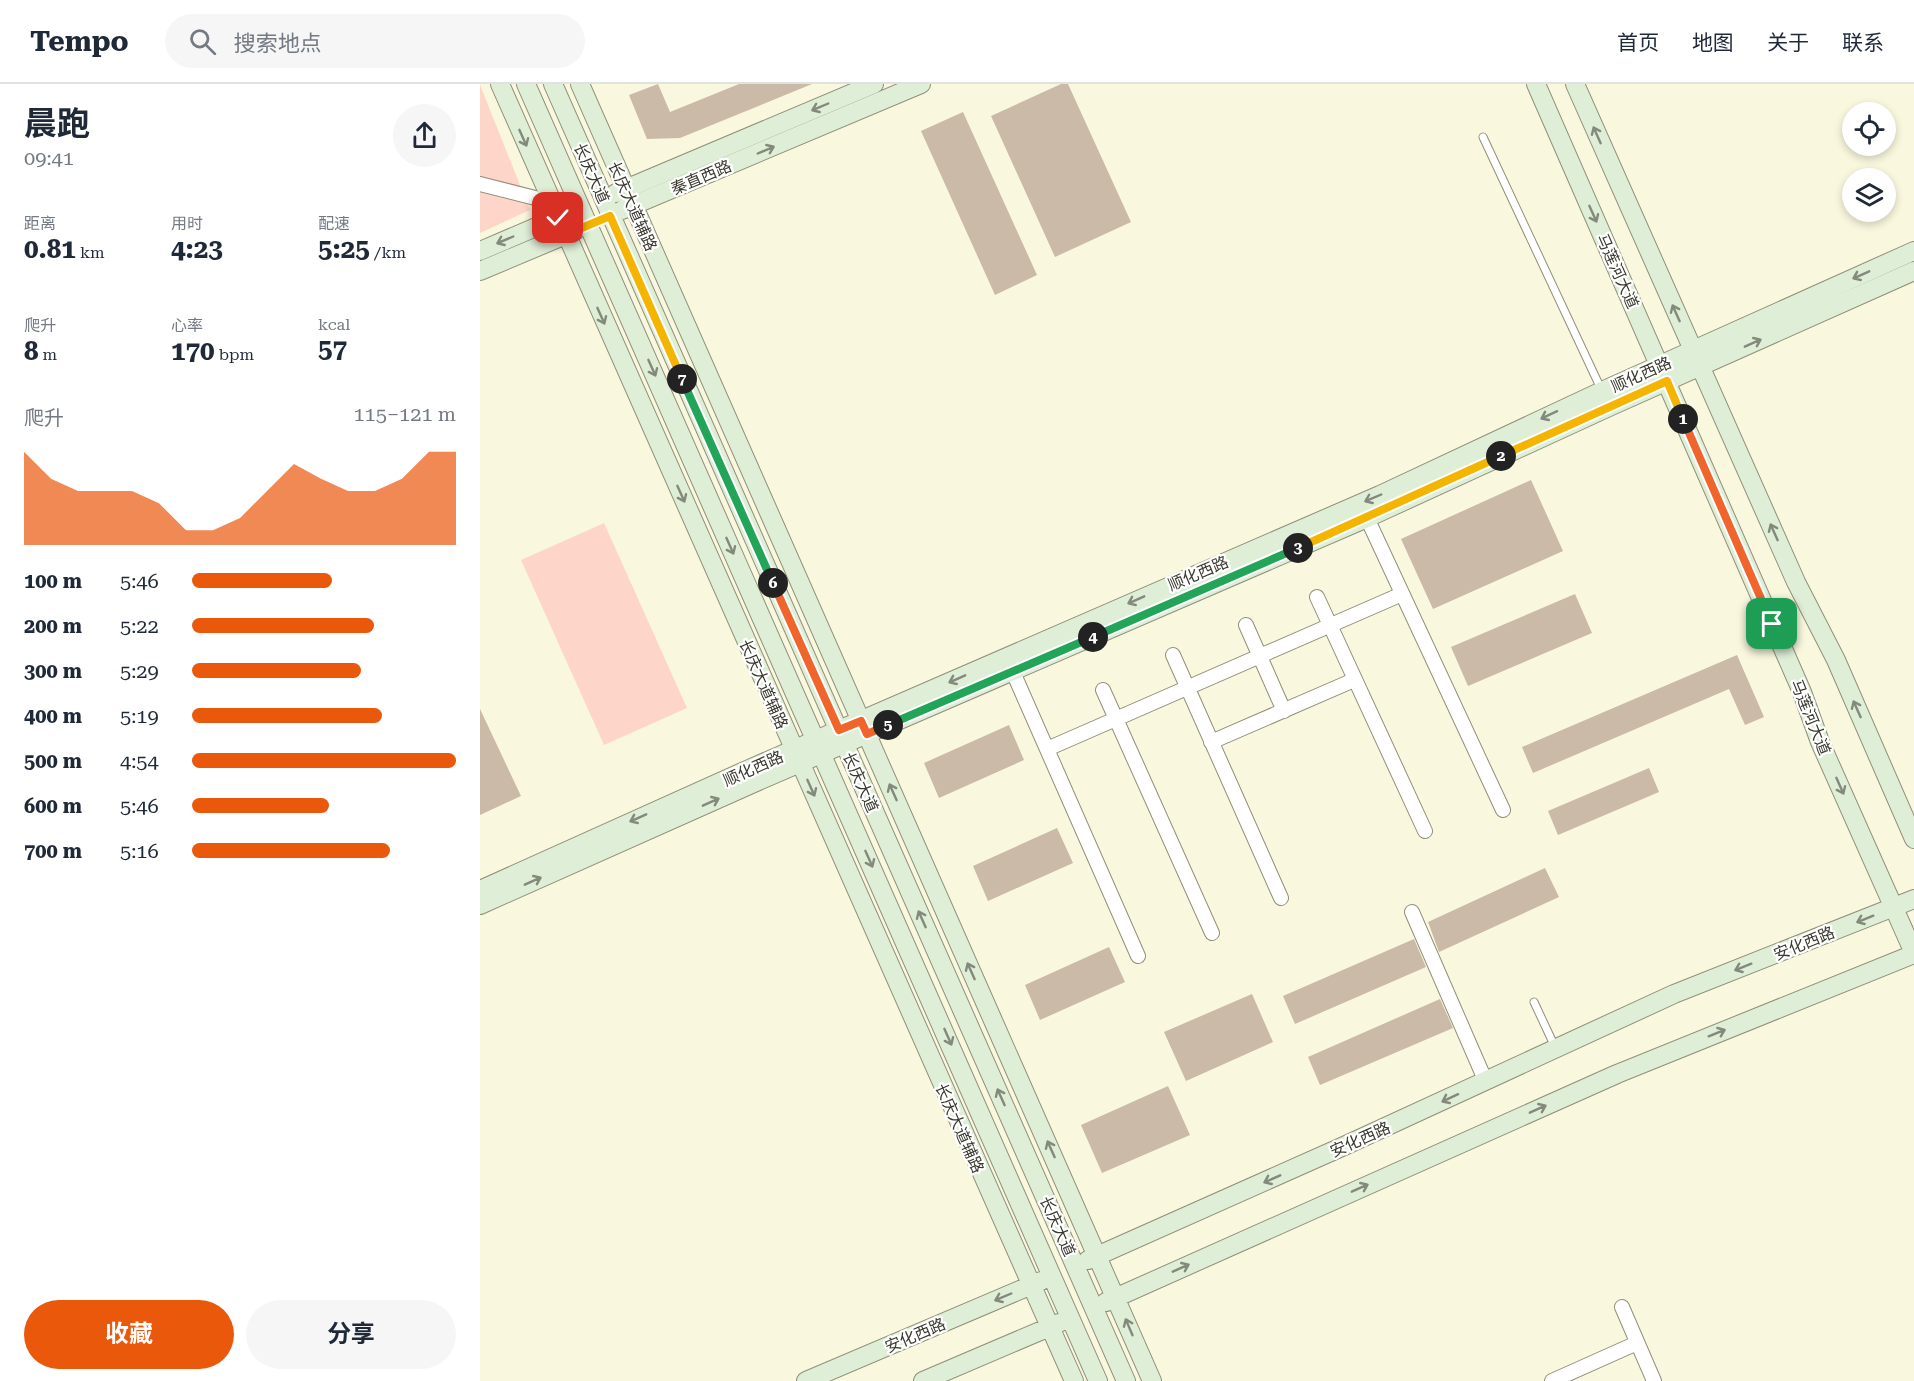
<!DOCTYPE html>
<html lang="zh">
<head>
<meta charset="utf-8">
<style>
	:root { --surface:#fff; --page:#f6f6f7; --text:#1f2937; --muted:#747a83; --line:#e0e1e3; --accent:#ea580c }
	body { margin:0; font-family:"Roboto Serif","Noto Sans SC",serif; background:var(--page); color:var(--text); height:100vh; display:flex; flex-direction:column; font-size:22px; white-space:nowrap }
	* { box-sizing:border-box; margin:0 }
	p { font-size:20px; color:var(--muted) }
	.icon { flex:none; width:33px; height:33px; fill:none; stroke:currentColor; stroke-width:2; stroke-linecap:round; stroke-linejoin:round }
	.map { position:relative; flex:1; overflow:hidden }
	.drawer { display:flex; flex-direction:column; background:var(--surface); width:480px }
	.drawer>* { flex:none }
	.tools { position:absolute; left:1362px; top:18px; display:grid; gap:12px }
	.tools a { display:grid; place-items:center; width:54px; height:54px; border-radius:50%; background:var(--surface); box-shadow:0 3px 9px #0003; font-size:30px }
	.pin { position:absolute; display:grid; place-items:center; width:51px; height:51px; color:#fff; margin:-26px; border-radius:12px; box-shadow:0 3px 9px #0006 }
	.km { position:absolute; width:30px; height:30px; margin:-15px; border-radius:50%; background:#222; color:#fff; font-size:16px; line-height:30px; text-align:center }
	.round { display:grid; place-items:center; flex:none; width:63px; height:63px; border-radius:32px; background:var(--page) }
	.summary { display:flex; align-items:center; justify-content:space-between; height:102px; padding:0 24px }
	h1 { font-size:33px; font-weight:700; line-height:45px }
	.figures { display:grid; grid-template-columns:repeat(3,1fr); gap:9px; height:102px; padding:6px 24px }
	.figures div { display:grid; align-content:center }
	.figures b { font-size:26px; font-weight:700 }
	.figures small { font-size:16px; font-weight:400 }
	.figures p { font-size:16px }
	.chart { height:168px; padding:12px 24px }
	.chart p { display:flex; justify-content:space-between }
	.chart svg { width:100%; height:108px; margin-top:6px; fill:var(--accent); opacity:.7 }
	.primary-button { display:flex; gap:12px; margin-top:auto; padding:12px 24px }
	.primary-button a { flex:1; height:69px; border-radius:36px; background:var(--accent); color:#fff; font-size:24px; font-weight:700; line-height:69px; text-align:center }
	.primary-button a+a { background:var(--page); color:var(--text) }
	ul { padding:0 24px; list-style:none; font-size:20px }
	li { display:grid; grid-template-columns:96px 72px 1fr; align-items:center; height:45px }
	li i { height:15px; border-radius:8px; background:var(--accent) }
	header { display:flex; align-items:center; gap:36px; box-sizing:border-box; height:84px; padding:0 30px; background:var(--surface); border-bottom:2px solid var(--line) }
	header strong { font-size:28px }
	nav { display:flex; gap:33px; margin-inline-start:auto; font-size:21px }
	.search { width:420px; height:54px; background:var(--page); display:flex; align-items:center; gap:15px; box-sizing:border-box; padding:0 21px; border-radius:33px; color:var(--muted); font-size:22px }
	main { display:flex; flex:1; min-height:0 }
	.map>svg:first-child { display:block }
	.green { fill:#fed6c9 }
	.building { fill:#cbbaa7 }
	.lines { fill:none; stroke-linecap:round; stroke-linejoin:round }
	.lane-casing { stroke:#918f79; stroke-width:9 }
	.street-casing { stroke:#918f79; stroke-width:16 }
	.secondary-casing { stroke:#918f79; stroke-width:20 }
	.lane { stroke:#fff; stroke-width:7 }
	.street { stroke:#fff; stroke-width:14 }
	.secondary { stroke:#dfeed7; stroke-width:18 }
	.oneway { stroke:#848a7b }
	.split-1-casing { stroke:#fff; stroke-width:12 }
	.split-2-casing { stroke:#fff; stroke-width:12 }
	.split-3-casing { stroke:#fff; stroke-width:12 }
	.split-4-casing { stroke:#fff; stroke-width:12 }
	.split-5-casing { stroke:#fff; stroke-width:12 }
	.split-6-casing { stroke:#fff; stroke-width:12 }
	.split-7-casing { stroke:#fff; stroke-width:12 }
	.split-8-casing { stroke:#fff; stroke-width:12 }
	.split-1 { stroke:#f0652b; stroke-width:8 }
	.split-2 { stroke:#f5b400; stroke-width:8 }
	.split-3 { stroke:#f5b400; stroke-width:8 }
	.split-4 { stroke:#22a559; stroke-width:8 }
	.split-5 { stroke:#22a559; stroke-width:8 }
	.split-6 { stroke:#f0652b; stroke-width:8 }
	.split-7 { stroke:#22a559; stroke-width:8 }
	.split-8 { stroke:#f5b400; stroke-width:8 }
	.labels { text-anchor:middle; stroke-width:4.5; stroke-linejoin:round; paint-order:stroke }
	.street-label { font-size:16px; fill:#3a392f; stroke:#fff }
</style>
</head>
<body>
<header>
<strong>Tempo</strong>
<div class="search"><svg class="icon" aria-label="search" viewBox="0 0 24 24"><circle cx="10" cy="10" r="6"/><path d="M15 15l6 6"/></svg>搜索地点</div>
<nav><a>首页</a><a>地图</a><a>关于</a><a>联系</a></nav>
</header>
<main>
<section class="drawer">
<div class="summary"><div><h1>晨跑</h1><p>09:41</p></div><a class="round"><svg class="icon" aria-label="share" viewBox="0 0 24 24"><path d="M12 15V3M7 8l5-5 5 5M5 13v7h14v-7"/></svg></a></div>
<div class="figures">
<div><p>距离</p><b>0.81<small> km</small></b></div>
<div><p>用时</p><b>4:23</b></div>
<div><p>配速</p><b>5:25<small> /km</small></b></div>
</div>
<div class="figures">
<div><p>爬升</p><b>8<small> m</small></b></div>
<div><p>心率</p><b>170<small> bpm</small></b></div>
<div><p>kcal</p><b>57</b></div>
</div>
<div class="chart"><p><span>爬升</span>115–121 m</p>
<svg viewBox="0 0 160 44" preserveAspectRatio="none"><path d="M0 44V6L10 17L20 22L30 22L40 22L50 27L60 38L70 38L80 33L90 22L100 11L110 17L120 22L130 22L140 17L150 6L160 6V44z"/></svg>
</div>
<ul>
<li><b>100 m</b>5:46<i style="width:53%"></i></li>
<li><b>200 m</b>5:22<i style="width:69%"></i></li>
<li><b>300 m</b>5:29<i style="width:64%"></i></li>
<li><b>400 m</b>5:19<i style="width:72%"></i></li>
<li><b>500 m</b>4:54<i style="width:100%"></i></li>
<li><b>600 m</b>5:46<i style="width:52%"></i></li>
<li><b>700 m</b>5:16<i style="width:75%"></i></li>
</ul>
<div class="primary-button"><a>收藏</a><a>分享</a></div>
</section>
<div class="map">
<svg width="1434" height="1297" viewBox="0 0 1434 1297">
	<rect width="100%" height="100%" fill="#f9f7de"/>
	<path class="green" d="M0,1L50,126L0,149Z
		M124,439L207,624L124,661L41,476Z"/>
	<path class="building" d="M178,0L190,28L259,0H332L200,54L167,55L149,11Z
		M581,0H588L651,138L575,173L511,32Z
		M483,28L557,191L515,211L441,47Z
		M1051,396L1083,467L953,525L921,455Z
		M1095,510L1112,549L988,602L971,563Z
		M1257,571L1284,633L1265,641L1249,605L1053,689L1042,663Z
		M0,625L41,712L0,731Z
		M529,641L544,676L459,714L444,679Z
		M1169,684L1179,708L1078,751L1068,727Z
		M577,744L593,779L508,817L493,782Z
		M1065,784L1079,813L959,868L948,838Z
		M934,855L946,883L815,940L803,912Z
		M629,863L645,898L560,936L545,901Z
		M772,910L793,958L706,997L684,948Z
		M960,915L973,944L840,1001L828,973Z
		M688,1002L710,1051L622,1089L601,1041Z"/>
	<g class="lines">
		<g class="lane-casing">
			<path id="lane" d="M1003,53L1122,307
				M1054,918L1075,963"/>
		</g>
		<g class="street-casing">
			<path id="street" d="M0,100L71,118
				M887,434L1023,726
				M837,513L945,747
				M766,541L804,627
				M693,571L801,814
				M533,588L658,872
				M623,606L732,849
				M731,658L874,596
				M567,665L922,510
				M932,828L1006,998
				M1142,1223L1174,1297
				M1072,1297L1157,1259"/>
		</g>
		<g class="secondary-casing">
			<path id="secondary" d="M20,0L594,1297
				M46,0L618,1297
				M73,0L646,1297
				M100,0L672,1297
				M1056,0L1322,608L1340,658L1434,869
				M1095,0L1316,498L1356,576L1434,755
				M136,109L394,0
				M142,126L441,0
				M0,167L89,129
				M0,187L95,147
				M0,806L269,685L900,411L1122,307L1434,167
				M0,821L276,698L887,434L1129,323L1434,187
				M608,1176L864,1062L1194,910L1434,815
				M626,1218L1137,990L1434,870
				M326,1297L561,1197
				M443,1297L579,1239"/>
		</g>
		<use href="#lane" class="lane"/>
		<use href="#street" class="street"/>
		<use href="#secondary" class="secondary"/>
	</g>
	<defs><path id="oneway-shaft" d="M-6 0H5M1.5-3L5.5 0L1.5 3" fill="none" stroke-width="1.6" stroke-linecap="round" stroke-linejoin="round" transform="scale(1.5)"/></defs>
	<g class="oneway">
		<use href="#oneway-shaft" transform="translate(340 23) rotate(157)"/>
		<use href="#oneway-shaft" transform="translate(1117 51) rotate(-114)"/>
		<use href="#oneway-shaft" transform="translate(43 54) rotate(66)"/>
		<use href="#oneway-shaft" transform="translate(286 66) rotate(-23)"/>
		<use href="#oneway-shaft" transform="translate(1113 130) rotate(66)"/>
		<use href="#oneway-shaft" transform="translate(25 156) rotate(157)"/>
		<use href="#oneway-shaft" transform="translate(1381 191) rotate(156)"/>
		<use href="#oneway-shaft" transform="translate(1196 229) rotate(-114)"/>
		<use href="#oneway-shaft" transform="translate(121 232) rotate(66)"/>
		<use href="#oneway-shaft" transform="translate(1273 259) rotate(-24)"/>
		<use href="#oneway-shaft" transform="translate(172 284) rotate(66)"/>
		<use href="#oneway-shaft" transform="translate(1069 331) rotate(155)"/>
		<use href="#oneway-shaft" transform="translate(201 410) rotate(66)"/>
		<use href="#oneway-shaft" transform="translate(893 414) rotate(157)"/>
		<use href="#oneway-shaft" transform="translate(1294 448) rotate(-114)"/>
		<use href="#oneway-shaft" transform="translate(250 462) rotate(66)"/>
		<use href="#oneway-shaft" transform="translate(656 516) rotate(156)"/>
		<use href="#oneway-shaft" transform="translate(477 595) rotate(156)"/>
		<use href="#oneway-shaft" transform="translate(1377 625) rotate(-114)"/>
		<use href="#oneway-shaft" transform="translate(1360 702) rotate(66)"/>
		<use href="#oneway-shaft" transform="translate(331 704) rotate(66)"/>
		<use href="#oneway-shaft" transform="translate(413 708) rotate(-114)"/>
		<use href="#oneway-shaft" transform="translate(231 718) rotate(-24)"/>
		<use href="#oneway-shaft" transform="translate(158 734) rotate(156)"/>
		<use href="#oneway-shaft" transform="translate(389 775) rotate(66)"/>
		<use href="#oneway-shaft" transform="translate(53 797) rotate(-24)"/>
		<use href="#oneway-shaft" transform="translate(442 835) rotate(-114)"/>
		<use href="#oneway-shaft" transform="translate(1385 835) rotate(158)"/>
		<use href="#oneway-shaft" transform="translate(1263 883) rotate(158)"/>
		<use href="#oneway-shaft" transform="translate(491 887) rotate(-114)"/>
		<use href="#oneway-shaft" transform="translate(1237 949) rotate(-22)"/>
		<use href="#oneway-shaft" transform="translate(468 953) rotate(66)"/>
		<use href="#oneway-shaft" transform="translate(521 1013) rotate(-114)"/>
		<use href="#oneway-shaft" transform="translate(970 1014) rotate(155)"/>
		<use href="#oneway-shaft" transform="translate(1058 1025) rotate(-24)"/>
		<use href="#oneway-shaft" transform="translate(571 1065) rotate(-114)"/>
		<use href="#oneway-shaft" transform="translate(792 1095) rotate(156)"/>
		<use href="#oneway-shaft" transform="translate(880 1104) rotate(-24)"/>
		<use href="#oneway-shaft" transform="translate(701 1184) rotate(-24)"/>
		<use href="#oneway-shaft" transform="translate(523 1213) rotate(157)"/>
		<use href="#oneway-shaft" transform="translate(649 1243) rotate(-113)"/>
	</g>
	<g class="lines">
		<g class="split-1-casing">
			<path id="split-1" d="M1203,335L1292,540"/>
		</g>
		<g class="split-2-casing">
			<path id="split-2" d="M1021,372L1187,297L1203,335"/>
		</g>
		<g class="split-3-casing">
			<path id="split-3" d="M818,464L1021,372"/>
		</g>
		<g class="split-4-casing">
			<path id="split-4" d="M613,553L818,464"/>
		</g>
		<g class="split-5-casing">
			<path id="split-5" d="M408,641L613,553"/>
		</g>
		<g class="split-6-casing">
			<path id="split-6" d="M293,499L359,646L381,637L387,650L408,641"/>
		</g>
		<g class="split-7-casing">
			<path id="split-7" d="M202,295L293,499"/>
		</g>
		<g class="split-8-casing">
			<path id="split-8" d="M78,134L85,151L130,132L202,295"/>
		</g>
		<use href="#split-1" class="split-1"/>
		<use href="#split-2" class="split-2"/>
		<use href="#split-3" class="split-3"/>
		<use href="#split-4" class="split-4"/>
		<use href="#split-5" class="split-5"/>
		<use href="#split-6" class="split-6"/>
		<use href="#split-7" class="split-7"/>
		<use href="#split-8" class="split-8"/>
	</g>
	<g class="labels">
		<g class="street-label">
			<text transform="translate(112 89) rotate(66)" y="6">长庆大道</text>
			<text transform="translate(221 93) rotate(-23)" y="6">秦直西路</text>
			<text transform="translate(153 122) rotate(66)" y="6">长庆大道辅路</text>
			<text transform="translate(1138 187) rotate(66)" y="6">马莲河大道</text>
			<text transform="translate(1161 290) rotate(-24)" y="6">顺化西路</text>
			<text transform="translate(718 489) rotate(-23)" y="6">顺化西路</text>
			<text transform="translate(284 600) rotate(66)" y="6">长庆大道辅路</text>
			<text transform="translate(1331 633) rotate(68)" y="6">马莲河大道</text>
			<text transform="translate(273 684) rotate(-24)" y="6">顺化西路</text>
			<text transform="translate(381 698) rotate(66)" y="6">长庆大道</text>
			<text transform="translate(1324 859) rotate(-22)" y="6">安化西路</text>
			<text transform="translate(480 1044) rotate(66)" y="6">长庆大道辅路</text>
			<text transform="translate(880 1055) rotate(-24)" y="6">安化西路</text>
			<text transform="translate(578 1142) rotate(66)" y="6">长庆大道</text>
			<text transform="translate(435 1251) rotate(-23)" y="6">安化西路</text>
		</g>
	</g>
</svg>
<div class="tools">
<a><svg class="icon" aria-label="locate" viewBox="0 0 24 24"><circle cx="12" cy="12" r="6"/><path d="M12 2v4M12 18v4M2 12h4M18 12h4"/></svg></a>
<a><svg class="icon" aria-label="layers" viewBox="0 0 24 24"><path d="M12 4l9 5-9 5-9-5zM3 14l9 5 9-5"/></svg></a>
</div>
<div class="pin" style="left:1292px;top:540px;background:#1e9e55"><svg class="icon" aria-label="arrive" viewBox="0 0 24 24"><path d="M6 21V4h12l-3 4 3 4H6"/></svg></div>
<div class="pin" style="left:78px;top:134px;background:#d93025"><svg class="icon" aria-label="check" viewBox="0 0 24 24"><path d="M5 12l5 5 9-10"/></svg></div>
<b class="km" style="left:1203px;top:335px">1</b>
<b class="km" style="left:1021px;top:372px">2</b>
<b class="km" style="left:818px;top:464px">3</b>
<b class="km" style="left:613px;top:553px">4</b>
<b class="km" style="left:408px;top:641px">5</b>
<b class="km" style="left:293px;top:499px">6</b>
<b class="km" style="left:202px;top:295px">7</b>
</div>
</main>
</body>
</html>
